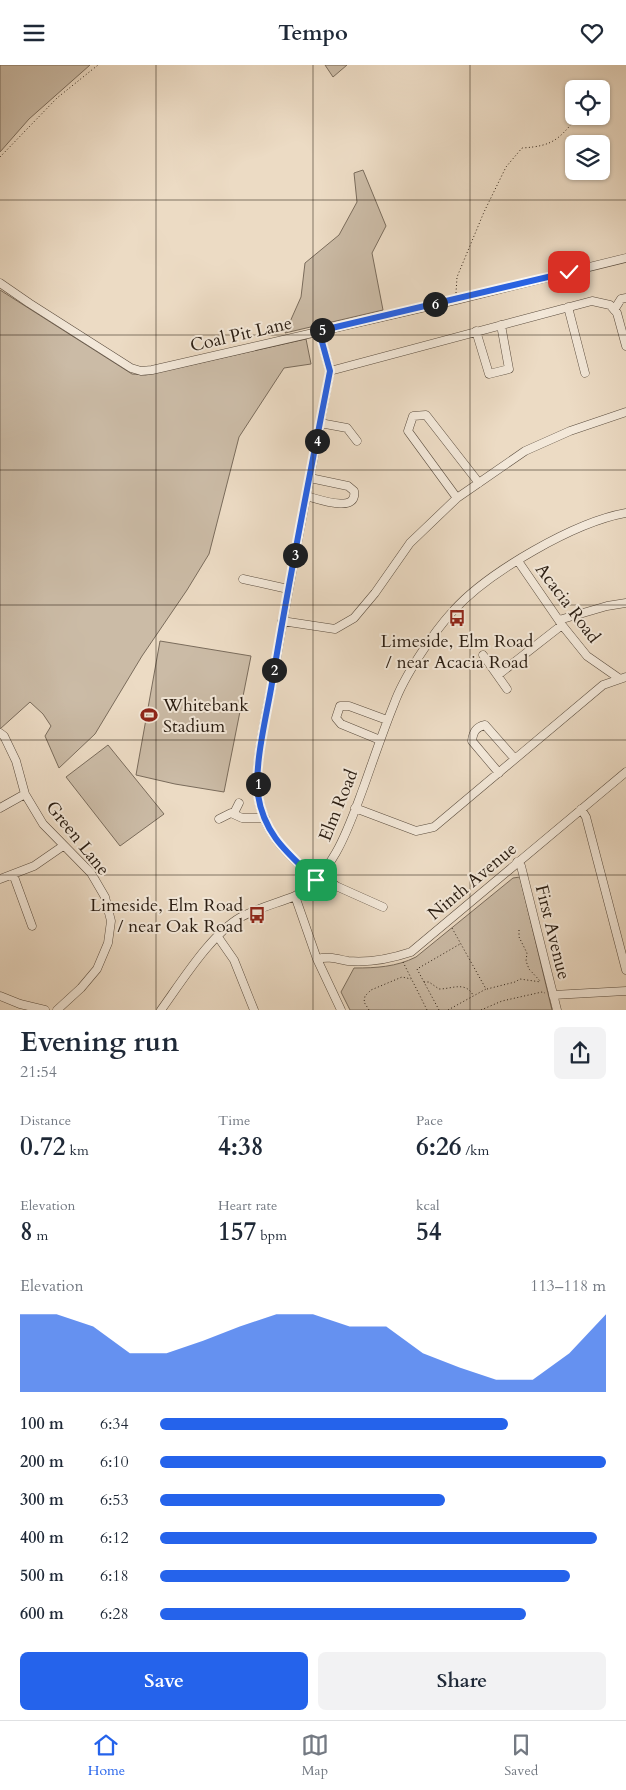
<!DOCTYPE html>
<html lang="en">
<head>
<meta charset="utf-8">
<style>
	:root { --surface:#fff; --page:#f2f2f3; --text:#1f2937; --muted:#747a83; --line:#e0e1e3; --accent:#2563eb }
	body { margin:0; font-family:Cardo,serif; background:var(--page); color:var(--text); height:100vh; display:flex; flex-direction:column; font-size:19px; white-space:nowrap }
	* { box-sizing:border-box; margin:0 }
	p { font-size:16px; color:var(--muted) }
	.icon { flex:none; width:28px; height:28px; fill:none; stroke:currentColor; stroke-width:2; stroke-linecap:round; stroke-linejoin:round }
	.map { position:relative; height:945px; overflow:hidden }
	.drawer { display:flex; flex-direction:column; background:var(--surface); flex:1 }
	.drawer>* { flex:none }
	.controls { position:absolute; left:565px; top:15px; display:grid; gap:10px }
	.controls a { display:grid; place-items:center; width:45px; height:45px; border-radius:8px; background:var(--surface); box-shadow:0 1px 4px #0004; font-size:25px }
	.pin { position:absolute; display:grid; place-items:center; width:42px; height:42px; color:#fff; margin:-21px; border-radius:10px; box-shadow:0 2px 8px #0006 }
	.km { position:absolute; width:25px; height:25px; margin:-12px; border-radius:50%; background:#222; color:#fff; font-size:14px; line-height:25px; text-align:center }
	.round { display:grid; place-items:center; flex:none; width:52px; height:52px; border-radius:8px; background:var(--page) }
	.head { display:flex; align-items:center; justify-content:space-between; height:85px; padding:0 20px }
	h1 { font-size:28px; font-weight:700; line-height:38px }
	.stats { display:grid; grid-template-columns:repeat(3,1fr); gap:8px; height:85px; padding:5px 20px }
	.stats div { display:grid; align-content:center }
	.stats b { font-size:25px; font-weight:700 }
	.stats small { font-size:14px; font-weight:400 }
	.stats p { font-size:14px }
	.chart { height:140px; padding:10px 20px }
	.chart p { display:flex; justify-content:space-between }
	.chart svg { width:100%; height:90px; margin-top:5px; fill:var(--accent); opacity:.7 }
	.primary-button { display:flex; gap:10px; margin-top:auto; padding:10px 20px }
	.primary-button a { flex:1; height:58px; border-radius:8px; background:var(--accent); color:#fff; font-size:20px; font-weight:700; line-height:58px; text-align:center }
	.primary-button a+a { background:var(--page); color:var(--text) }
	ul { padding:0 20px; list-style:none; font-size:16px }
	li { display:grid; grid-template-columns:80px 60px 1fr; align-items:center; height:38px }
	li i { height:12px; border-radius:6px; background:var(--accent) }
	header { display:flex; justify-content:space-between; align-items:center; height:65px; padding:0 20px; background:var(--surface); font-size:22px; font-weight:700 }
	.tab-bar { display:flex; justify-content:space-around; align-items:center; height:70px; border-top:1px solid var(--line); background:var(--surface); font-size:14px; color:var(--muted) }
	.tab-bar a { display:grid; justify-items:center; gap:2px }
	.tab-bar .current { color:var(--accent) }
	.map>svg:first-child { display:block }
	.green { fill:#cbbba6; stroke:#7a6c5c }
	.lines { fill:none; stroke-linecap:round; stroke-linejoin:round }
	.minor-casing { stroke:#5a4c3e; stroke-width:9 }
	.path { stroke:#2a1d12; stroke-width:1; stroke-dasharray:1 2.5; stroke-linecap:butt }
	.minor { stroke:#f3e8d9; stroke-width:8 }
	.route-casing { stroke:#fff; stroke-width:10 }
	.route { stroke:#2563eb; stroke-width:6 }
	.grid { fill:none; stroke:#2a1d12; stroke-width:1; stroke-opacity:0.55 }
	.labels { text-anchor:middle; stroke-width:4; stroke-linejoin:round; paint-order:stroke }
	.street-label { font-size:18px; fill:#2a1d12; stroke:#f3e8d9 }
	.poi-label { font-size:18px; fill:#2a1d12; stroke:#f3e8d9 }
</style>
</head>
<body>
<header><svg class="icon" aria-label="menu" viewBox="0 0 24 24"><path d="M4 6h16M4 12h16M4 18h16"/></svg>Tempo<svg class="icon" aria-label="heart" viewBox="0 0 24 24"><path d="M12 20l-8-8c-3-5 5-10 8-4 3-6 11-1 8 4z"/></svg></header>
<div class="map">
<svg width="626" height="945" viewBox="0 0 626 945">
	<rect width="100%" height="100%" fill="#ecdbc4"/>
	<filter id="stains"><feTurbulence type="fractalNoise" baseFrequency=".004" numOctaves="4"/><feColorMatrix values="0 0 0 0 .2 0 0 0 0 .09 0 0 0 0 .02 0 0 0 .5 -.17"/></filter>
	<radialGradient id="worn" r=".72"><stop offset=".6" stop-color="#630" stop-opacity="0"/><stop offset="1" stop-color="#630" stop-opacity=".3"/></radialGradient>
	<path class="green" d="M0,0H90L29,54L0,87Z
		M325,0H347L333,12Z
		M363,105L386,161L372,188L383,245L285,268L301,232L305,198L339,170L357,137L354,108Z
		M0,225L132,309L146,310L306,274L311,299L284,303L239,372L209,489L187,525L142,591L95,669L59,703L45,671L51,661L43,649L30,637L0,664Z
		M160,576L251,591L224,727L175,719L136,710Z
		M108,680L164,749L120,781L66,712Z
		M520,812L552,945H350L341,927L354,903C376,903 396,902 416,892L513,813Z"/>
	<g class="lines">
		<g class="minor-casing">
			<path id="minor" d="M0,218L29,238L131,303L141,306L152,305L456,235L626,193
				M568,242L585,308
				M614,245L621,234L626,233
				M319,266L330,306
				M476,266L489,309L509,304L501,260
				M320,358L347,363L357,376
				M306,431C318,434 358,449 354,426L348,421L310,413
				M457,433L408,366L413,351L426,350L479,418
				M518,496L562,560L587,591L620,614
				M243,514L288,524
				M559,555L607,541L626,538
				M282,556L335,564L354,553L375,528L410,478L457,433L525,386L570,366L626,347
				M483,590L507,624
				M498,610L562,560
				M0,668L4,671L16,696L25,729L43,759L91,808L105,832L111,856L108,878L97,904L81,923L57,945
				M380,675L341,659L336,653L340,641H349L387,655
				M499,708L472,676C473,667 476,662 485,660L515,694
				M0,743L25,729
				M355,743L416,766L434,762L603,620L626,612
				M581,744L586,752L626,905
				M234,748L239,738
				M219,754L231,748L242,753H265
				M517,797L521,801L557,945
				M321,808L336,821L383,842
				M13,809L32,861
				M0,814L34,801L63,781
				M316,815C288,789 264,770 258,730C254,698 267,646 273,614C290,511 311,408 330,306L592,236L610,240L617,248L626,281
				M295,831L317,894L341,945
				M218,872L234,895L254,945
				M317,894C329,891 337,894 348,896C370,898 390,894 411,887L626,707
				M553,930L626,926
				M0,931L20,939L45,945
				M161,945C182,916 211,869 241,852C258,843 278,838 295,831C335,808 349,761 364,721C374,693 383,666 394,639C404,611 433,568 453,546C488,507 575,457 626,448"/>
		</g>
		<path class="path" d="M0,92L57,33L98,0
			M456,228L457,212L484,147L506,102L522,83C554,81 559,74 578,51
			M519,865V872L527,888L526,896L529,904L541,917
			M403,897L427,945
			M424,917H429L439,924C452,924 465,916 473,930
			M487,924L515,917L520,914L541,917
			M369,945L364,937L365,931L371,925L402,912L411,914
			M439,945L417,904L460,879
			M448,945L486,924L452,863
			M481,945L502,936L542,927L545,928"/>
		<use href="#minor" class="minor"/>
	</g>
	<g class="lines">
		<g class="route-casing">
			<path id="route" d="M316,815C289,789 264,770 258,730C254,699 267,649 272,618C289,513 310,409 330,306L319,266L569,207"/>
		</g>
		<use href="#route" class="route"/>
	</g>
	<path class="grid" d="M156,0V945M313,0V945M470,0V945M0,135H626M0,270H626M0,405H626M0,540H626M0,675H626M0,810H626"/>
	<defs>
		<g id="bus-bare" transform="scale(1.35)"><path d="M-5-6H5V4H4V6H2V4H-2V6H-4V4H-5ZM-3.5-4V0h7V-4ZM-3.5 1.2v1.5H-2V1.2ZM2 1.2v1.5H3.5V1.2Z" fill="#8f2418" stroke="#f3e8d9" stroke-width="2.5" paint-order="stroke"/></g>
		<g id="stadium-bare" transform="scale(1.35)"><path d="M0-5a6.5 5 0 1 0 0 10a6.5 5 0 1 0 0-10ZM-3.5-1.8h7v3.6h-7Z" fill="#8f2418" stroke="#f3e8d9" stroke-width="2.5" paint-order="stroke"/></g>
	</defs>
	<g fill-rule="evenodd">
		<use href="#bus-bare" x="457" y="553"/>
		<use href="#stadium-bare" x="149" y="650"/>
		<use href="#bus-bare" x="257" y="850"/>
	</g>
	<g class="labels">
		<g class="street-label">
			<text transform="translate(241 269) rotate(-13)" y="6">Coal Pit Lane</text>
			<text transform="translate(568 538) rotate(53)" y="6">Acacia Road</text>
			<text transform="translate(338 740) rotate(-68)" y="6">Elm Road</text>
			<text transform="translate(78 773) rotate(51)" y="6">Green Lane</text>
			<text transform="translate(472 816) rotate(-40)" y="6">Ninth Avenue</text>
			<text transform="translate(553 867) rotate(76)" y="6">First Avenue</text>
		</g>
		<g class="poi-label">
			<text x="457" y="582">Limeside, Elm Road<tspan x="457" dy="21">/ near Acacia Road</tspan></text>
			<text x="163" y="646" text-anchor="start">Whitebank<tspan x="163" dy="21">Stadium</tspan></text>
			<text x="243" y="846" text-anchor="end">Limeside, Elm Road<tspan x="243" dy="21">/ near Oak Road</tspan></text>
		</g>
	</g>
	<rect width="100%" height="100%" filter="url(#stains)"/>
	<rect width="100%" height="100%" fill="url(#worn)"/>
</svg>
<div class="controls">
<a><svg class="icon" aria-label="locate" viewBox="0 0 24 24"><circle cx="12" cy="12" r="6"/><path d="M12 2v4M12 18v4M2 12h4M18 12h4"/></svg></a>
<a><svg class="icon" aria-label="layers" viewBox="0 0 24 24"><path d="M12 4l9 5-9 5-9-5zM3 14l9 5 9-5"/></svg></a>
</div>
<div class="pin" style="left:316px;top:815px;background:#1e9e55"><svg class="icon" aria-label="arrive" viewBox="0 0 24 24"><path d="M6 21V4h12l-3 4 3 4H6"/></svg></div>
<div class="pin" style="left:569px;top:207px;background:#d93025"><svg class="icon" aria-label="check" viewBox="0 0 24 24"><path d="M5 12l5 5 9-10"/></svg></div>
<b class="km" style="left:258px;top:719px">1</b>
<b class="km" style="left:274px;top:605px">2</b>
<b class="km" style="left:295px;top:490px">3</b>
<b class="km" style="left:317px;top:376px">4</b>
<b class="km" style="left:322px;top:265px">5</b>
<b class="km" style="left:435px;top:239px">6</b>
</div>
<section class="drawer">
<div class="head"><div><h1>Evening run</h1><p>21:54</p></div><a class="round"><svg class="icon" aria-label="share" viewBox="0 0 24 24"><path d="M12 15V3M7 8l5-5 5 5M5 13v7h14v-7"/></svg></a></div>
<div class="stats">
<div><p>Distance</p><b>0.72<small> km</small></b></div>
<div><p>Time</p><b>4:38</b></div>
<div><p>Pace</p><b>6:26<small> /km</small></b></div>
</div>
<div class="stats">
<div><p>Elevation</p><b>8<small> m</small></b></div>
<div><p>Heart rate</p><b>157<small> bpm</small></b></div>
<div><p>kcal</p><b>54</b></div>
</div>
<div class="chart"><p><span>Elevation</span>113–118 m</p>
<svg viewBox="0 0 160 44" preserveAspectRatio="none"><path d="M0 44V6L10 6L20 12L30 25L40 25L50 19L60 12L70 6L80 6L90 12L100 12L110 25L120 32L130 38L140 38L150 25L160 6V44z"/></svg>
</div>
<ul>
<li><b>100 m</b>6:34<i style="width:78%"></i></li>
<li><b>200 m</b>6:10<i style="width:100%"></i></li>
<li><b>300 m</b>6:53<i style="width:64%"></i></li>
<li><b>400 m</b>6:12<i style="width:98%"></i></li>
<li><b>500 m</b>6:18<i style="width:92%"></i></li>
<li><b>600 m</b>6:28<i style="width:82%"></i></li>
</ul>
<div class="primary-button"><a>Save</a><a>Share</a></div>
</section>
<nav class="tab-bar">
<a class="current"><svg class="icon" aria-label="home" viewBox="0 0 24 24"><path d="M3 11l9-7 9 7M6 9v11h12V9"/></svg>Home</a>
<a><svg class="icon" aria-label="map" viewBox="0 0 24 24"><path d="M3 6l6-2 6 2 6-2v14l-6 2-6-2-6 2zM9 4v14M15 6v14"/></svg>Map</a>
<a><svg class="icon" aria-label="saved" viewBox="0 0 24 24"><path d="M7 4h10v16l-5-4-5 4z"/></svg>Saved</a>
</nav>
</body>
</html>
